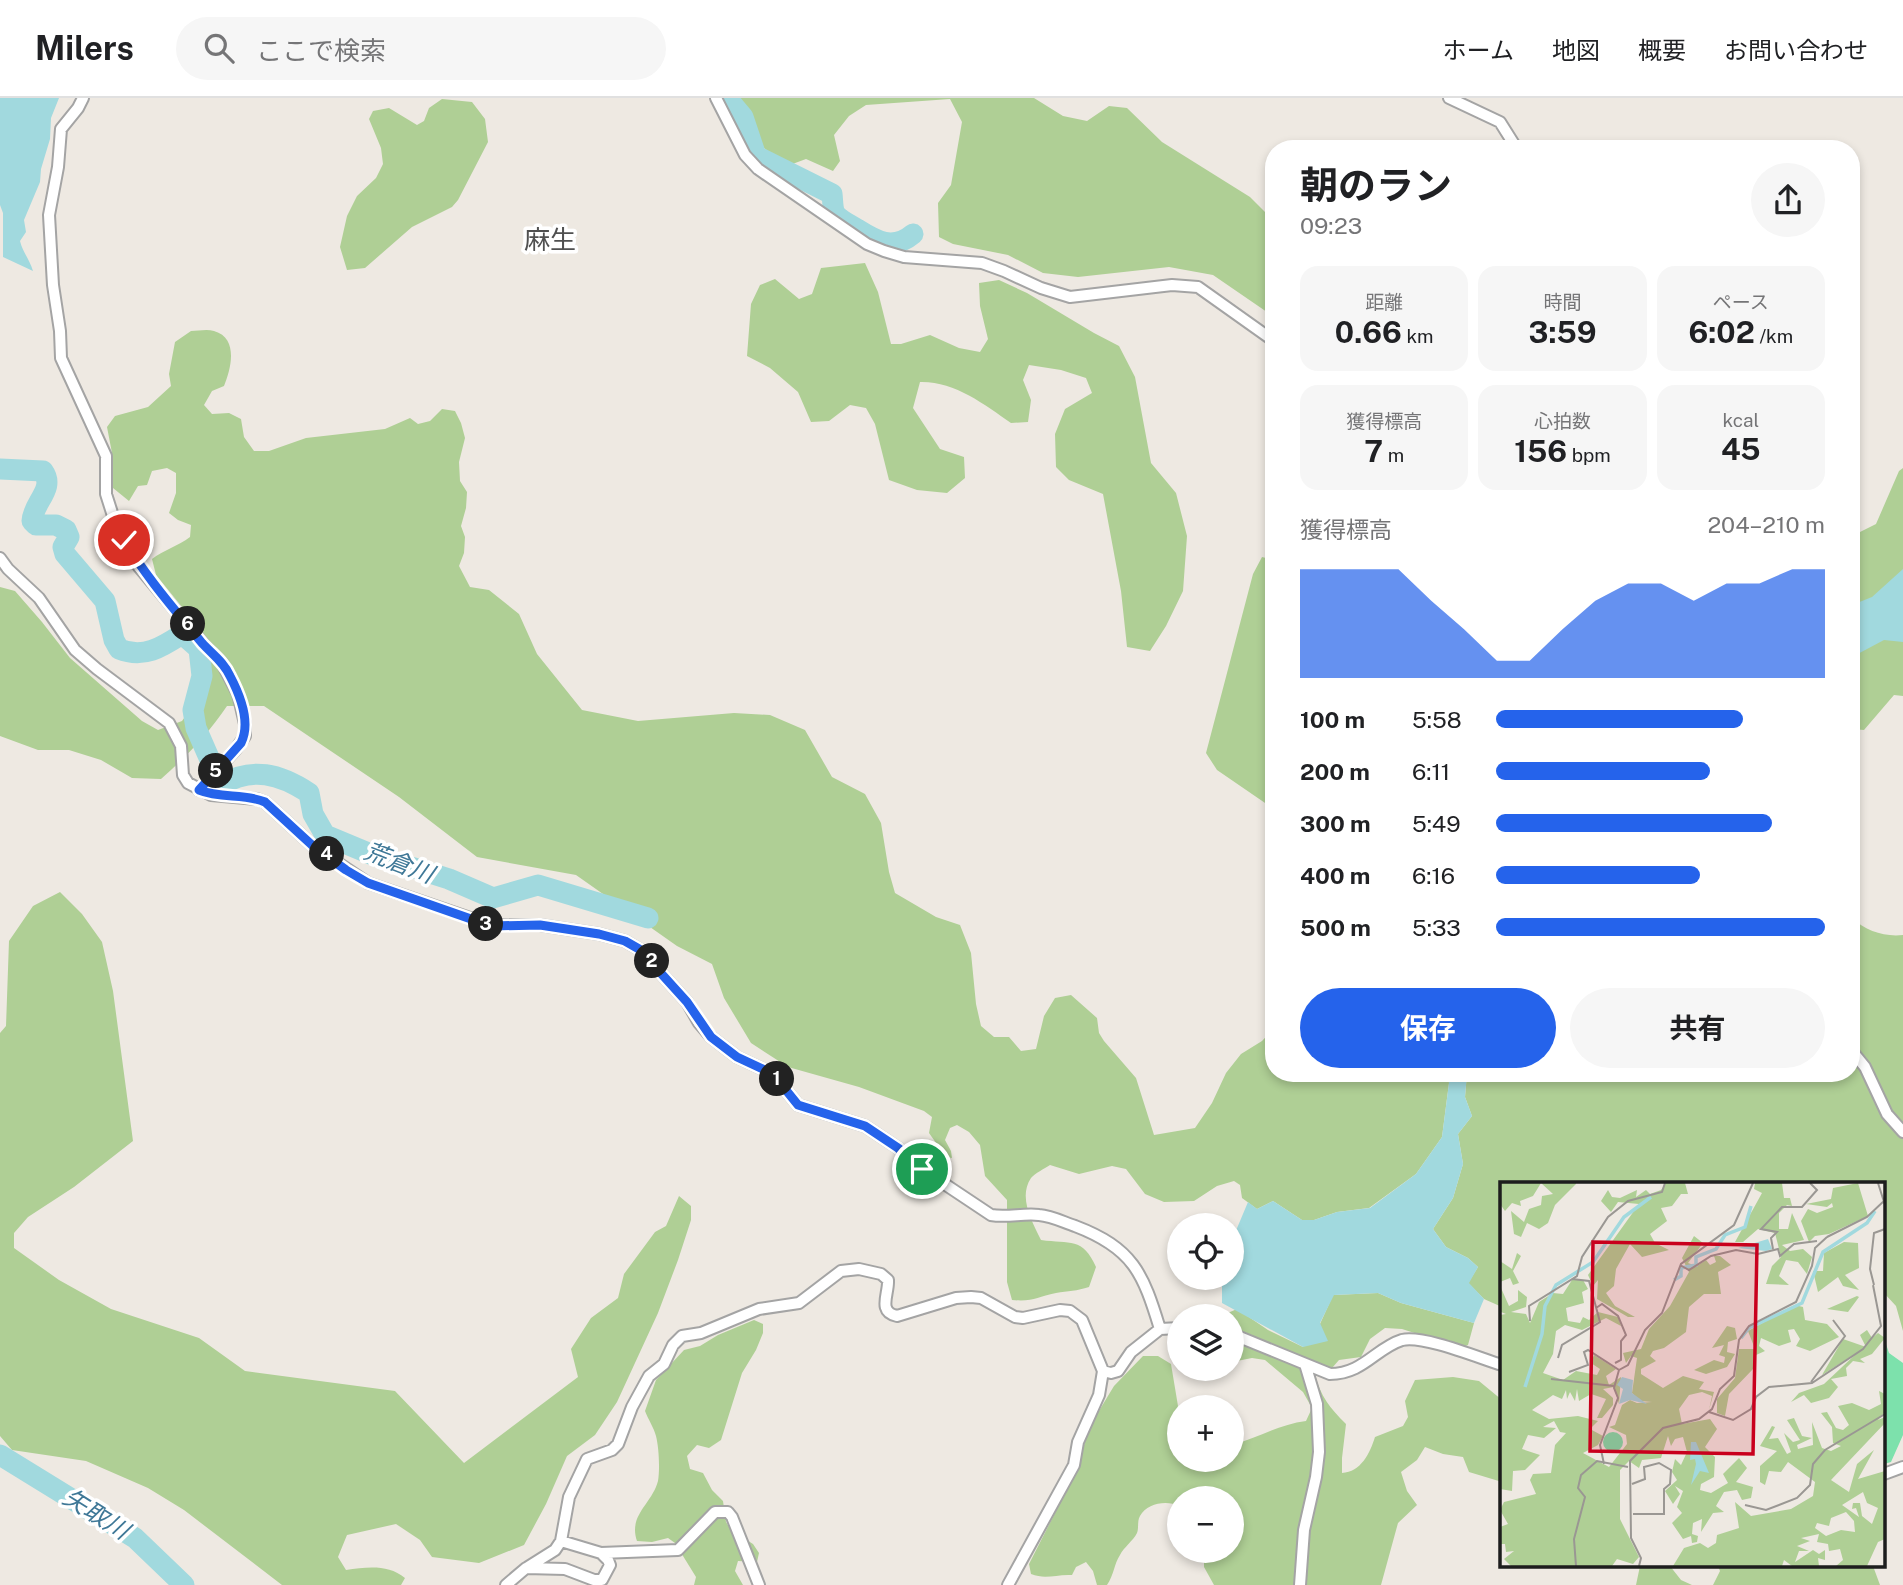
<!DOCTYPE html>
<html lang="ja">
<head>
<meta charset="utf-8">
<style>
	:root { --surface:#fff; --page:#f6f6f6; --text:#202124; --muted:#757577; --line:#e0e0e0; --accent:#2563eb }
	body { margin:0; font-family:"Public Sans","Noto Sans JP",sans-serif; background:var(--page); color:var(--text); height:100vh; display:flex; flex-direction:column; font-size:26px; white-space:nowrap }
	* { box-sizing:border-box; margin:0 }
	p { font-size:23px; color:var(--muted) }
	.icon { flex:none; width:38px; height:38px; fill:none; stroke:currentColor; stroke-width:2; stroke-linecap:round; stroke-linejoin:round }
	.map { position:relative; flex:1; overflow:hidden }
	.sheet { position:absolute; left:1265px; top:42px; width:595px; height:942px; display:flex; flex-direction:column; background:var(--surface); border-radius:28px; box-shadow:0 4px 10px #0003 }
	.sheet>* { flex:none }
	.tools { position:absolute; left:1167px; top:1115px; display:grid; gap:14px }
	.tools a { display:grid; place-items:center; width:77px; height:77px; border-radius:50%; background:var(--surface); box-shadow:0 4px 10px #0003; font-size:35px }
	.pin { position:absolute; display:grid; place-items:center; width:60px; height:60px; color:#fff; margin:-30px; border:4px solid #fff; border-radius:50%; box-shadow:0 2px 7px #0007 }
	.km { position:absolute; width:35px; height:35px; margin:-18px; border-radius:50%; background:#222; color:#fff; font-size:19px; line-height:35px; text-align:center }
	.round { display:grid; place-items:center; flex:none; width:74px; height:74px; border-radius:37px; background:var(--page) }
	.head { display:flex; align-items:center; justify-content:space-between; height:119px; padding:0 35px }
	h1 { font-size:38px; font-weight:700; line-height:52px }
	.metrics { display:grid; grid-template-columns:repeat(3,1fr); gap:10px; height:119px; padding:7px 35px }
	.metrics div { display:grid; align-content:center; border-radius:18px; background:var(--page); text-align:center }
	.metrics b { font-size:30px; font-weight:700 }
	.metrics small { font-size:19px; font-weight:400 }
	.metrics p { font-size:19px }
	.chart { height:196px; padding:14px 35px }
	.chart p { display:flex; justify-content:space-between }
	.chart svg { width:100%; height:126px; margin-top:7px; fill:var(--accent); opacity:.7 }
	.cta { display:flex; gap:14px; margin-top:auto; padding:14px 35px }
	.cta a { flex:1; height:80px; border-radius:42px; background:var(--accent); color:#fff; font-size:28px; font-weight:700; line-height:80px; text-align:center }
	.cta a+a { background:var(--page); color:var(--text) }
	ul { padding:0 35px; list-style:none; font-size:23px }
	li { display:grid; grid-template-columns:112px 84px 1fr; align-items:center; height:52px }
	li i { height:18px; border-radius:9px; background:var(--accent) }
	header { display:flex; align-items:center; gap:42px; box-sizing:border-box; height:98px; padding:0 35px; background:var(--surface); border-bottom:2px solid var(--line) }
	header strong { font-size:33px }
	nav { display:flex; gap:38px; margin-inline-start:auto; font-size:24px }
	.search { width:490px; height:63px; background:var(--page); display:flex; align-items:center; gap:18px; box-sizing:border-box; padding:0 24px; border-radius:38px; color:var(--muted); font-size:26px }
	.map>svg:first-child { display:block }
	.forest { fill:#afcf95 }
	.pitch { fill:#7de1ac }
	.water { fill:#a1d9de }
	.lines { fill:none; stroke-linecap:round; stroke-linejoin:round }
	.river { stroke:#a1d9de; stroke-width:21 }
	.minor-casing { stroke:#a4a4a4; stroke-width:14 }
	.minor { stroke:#fff; stroke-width:10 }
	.route-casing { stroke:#fff; stroke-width:14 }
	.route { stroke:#2563eb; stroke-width:9 }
	.labels { text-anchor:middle; stroke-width:7; stroke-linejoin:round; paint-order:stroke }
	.water-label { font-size:24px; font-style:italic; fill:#3f7897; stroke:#fff }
	.quarter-label { font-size:26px; fill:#505050; stroke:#fff }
	.inset-river { fill:none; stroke:#a1d9de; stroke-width:3.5 }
	.inset-road { fill:none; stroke:#9a9793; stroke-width:2 }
	.view { fill:#c9001d; fill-opacity:0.15; stroke:#c9001d; stroke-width:3.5 }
	.inset-edge { fill:none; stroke:#1d1d1d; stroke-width:3.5 }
</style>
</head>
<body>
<header>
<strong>Milers</strong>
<div class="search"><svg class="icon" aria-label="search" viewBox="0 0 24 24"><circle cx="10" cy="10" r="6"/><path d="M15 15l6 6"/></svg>ここで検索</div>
<nav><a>ホーム</a><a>地図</a><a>概要</a><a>お問い合わせ</a></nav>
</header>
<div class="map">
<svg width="1903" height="1487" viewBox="0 0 1903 1487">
	<rect width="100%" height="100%" fill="#eee9e2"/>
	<path class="forest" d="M735,0H1034L1063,18L1087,23L1109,8L1127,10L1162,44L1250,99L1274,123V219L1213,177L1169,169L1078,179L1043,175L1008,157L953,146L939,139L938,105L951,87L962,24L950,1L866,7L849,18L834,37L840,63L833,73L806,61L787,68L760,47L750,18Z
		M442,1L472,4L485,21L488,44L458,102L452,109L412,129L365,170L347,172L340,149L347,118L357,98L376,80L383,66L381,50L369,21L373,13L389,10L417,27L424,23L429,10Z
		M865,165L878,194L891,246H901L930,237L959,250L980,254L988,241L980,208L979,185L999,182L1027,195L1094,235L1119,248L1135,279L1151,365L1176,395L1187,438L1183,493L1166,528L1150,553L1127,549L1121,493L1103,396L1069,382L1056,369L1055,336L1065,311L1092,295L1086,280L1061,272L1029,267L1023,282L1031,302L1028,324L1011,325C984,306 954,283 920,284L913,310L940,351L964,359L965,380L947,395L917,392L889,382L875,326L866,310L850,307L829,323L811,324L798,294L770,270L747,258L751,206L760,187L775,181L799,201L812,196L821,170Z
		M191,233C198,233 207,231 214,233C239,240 231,271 224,288L212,293L204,307L212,316L229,315L241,321L244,339L254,353H269L306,340L385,331L410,320L418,326L430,323L442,311L455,313L461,325L465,340L459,364L460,383L467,394L466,410L461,428L465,439L464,455L459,468L470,489L489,492L519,516L537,556L582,612L638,623L734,615L770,617L805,632L832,679L865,696L881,725L889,774L895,795L936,819L960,827L971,855L976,906L981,928L994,939H1009L1021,953L1036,951L1044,918L1055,900L1071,897L1097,920L1099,935L1104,943L1136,980L1154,1037L1195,1030L1212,1005L1226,975L1241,956L1262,943L1274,930V975H1448L1449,985L1442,1039L1416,1076L1369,1110L1337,1114L1314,1122H1302L1273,1103L1257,1111L1242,1100L1240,1087L1234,1083L1217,1088L1194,1103L1164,1104L1145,1096L1126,1071L1112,1068L1079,1076L1050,1067C1044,1071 1035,1075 1031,1080C1018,1099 1032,1124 1041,1142C1070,1146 1083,1139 1096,1169L1089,1189C1077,1193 1068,1193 1056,1195C1037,1199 1033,1204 1012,1202L1007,1184V1102L985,1078L980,1047L969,1034L957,1027L950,1030L945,1042L951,1053L952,1060L946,1059L929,1035L932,1019L924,1013L859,989L788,969L751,945L724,900L712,866L677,848L576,777L477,759L399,699L264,608H227C208,636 187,658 161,681L132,680L101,662L69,652H38L0,638V489L15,493L42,524L70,560L142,623L158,632L182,623L206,589L208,541L156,477L152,461C164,452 178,448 190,439L191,427L178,422L169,415L176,395V375L167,370L152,373L147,387L138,388L129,403L113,390L112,355L107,329L115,318L148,309L171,288L169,276L175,244Z
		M1903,370V598L1894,597L1864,632L1852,631V438L1876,426L1899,373Z
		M1262,459L1274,462V711L1217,672L1206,655L1253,476Z
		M60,794L82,816L102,844L113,893L133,1043L74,1089L28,1119L14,1135V1150L59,1182L111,1211L199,1240L245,1273L395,1293L464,1365L578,1279L571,1251L591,1220L618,1200L624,1176L655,1134L666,1128L679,1098L691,1108V1122L678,1162L658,1215L617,1304L595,1337L567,1358L546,1406L524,1447L479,1465L432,1459L420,1442L396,1426L347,1437L338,1459L346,1472C367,1469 388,1466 405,1480L401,1487H282L184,1412L148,1390L86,1363L12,1352L0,1338V935L6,928L9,843L33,808Z
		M1852,820C1866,833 1884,839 1903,837V1233L1896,1208L1884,1195V1086H1502V1209L1484,1201L1468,1185L1478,1169L1468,1160L1446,1149L1433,1131L1453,1100L1463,1066L1458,1036L1472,1018L1465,999L1467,975H1852Z
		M1378,1195L1401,1205L1474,1225L1468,1247L1461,1250L1402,1231L1385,1230L1370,1241L1361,1259L1339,1262L1332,1270L1315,1276C1320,1298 1330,1310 1346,1326L1342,1360V1375C1361,1374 1370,1355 1375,1339L1403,1328L1408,1319L1405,1303L1415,1282L1453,1279L1479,1283L1502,1302V1384L1469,1374L1463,1359L1443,1356L1425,1349L1417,1362L1401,1374L1407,1393L1417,1407L1398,1425L1381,1487H1214L1204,1469V1453L1232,1452V1400H1180L1179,1408C1167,1402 1147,1405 1140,1418C1137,1423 1139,1430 1137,1435C1133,1443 1124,1449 1120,1457C1114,1466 1114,1477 1107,1487H1097L1093,1473L1086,1464L1076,1469L1072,1477C1056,1476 1046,1482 1031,1476L1029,1466L1079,1368L1088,1331L1114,1288L1143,1258H1158L1171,1266L1179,1314L1180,1362H1232V1347C1258,1340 1280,1326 1306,1323L1312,1310L1303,1294L1265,1262L1252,1260L1232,1264V1218L1223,1217L1237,1211L1268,1232L1303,1249L1320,1226L1333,1197Z
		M754,1222L763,1226V1235L756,1252L742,1275L721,1342L709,1350L697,1347L687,1358L690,1371L703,1375L712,1392L723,1403L726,1424L731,1432L753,1446L759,1455L757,1464L738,1463L735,1473L743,1487H694L696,1479L675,1445L668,1440L652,1444L637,1443C628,1417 652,1406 658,1383C660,1371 659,1350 656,1338C654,1330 648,1321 645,1313L656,1282L684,1252L700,1248L718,1237Z
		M1640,1468H1670L1681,1482L1692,1487H1636Z
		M1718,1468H1873L1880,1487H1713L1720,1473Z"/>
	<path class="pitch" d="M1884,1240L1889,1255L1903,1265V1337L1891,1364L1884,1366Z"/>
	<path class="water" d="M0,0H59L51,20L50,41L41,71L40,84L24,122L26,134L20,143C23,155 30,162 33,173L3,159V115L0,107Z
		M1903,471V544L1884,542L1852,559V507L1872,499Z
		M1448,975H1467L1465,999L1472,1018L1458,1036L1463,1066L1453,1100L1433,1131L1446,1149L1468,1160L1478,1169L1469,1185L1484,1201L1474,1225L1401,1205L1378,1195L1334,1197L1320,1225L1328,1243L1303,1249L1222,1205V1181L1232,1180V1164L1237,1149L1235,1135L1248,1104L1257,1111L1273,1103L1302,1122H1314L1337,1114L1370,1110L1416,1076L1442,1039L1449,985Z"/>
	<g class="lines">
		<path class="river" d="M727,0L743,19L756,58L832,96C833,103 832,113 837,118C842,123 851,127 857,131C876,143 893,153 913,136
			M0,371L43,373C56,391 33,404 32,423L36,427H56L66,432L69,439L63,449L65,456L105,503L114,542L119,551C144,561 162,549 182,536L199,551L202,578L193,612L196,630L221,687C252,668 280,676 309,695L313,716L325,737L373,757L449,781L493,800L538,787L648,820
			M0,1357L135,1440L184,1487"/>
		<g class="minor-casing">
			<path id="minor" d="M83,0L78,10L61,31L58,69L49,117L53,187L60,233L61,260L106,358V396L113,418L124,442L139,469L205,548L222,565L238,596L245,626V638L236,651L199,692
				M716,0L745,57L758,71L867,146L884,153L904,159L982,165L1004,173L1041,190L1070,199L1172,187L1198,189L1274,243
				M1449,0L1500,24L1517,51
				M0,460L8,471L39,500L75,552L97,571L169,625L181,648L183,677L188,685L211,697L257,701L265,704L313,748L368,785L491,827H540L599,836L625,843L639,851L687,904L699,925L711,939L737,959L767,973L777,981L798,1007L865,1028L898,1050L922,1071L991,1117C1007,1120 1023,1115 1039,1117C1052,1118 1063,1124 1075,1128C1133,1150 1143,1175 1160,1231
				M1852,953L1865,969L1887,1016L1903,1034
				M1232,1236L1330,1276C1363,1276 1376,1250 1402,1242C1424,1237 1479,1260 1502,1267
				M1103,1273L1111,1275L1118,1273L1131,1254L1160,1231L1180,1230
				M1884,1376L1903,1369
				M528,1469L555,1452L561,1443
				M506,1487L526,1470L565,1471L594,1482H602L610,1467L608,1462L601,1455
				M759,1487L732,1419L728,1414H715L678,1452L601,1455L561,1443L569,1399L587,1361L612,1352L618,1346L632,1309L649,1278L664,1266L673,1247L682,1238L701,1235L759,1211L799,1205L841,1173L859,1171L881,1176L888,1182C889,1196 877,1214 897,1218L956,1200L971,1199L981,1200L1015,1219L1023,1220L1060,1212L1070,1213L1082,1222L1103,1273L1099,1297L1078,1344L1074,1367L1008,1487
				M1300,1487L1304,1432L1316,1379L1319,1354L1317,1306L1305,1266"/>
		</g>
		<use href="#minor" class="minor"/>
	</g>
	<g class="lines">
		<g class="route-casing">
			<path id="route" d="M124,442C146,479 175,512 202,545C212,556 224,564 230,578C240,597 251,625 241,645L199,692C221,701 244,695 265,704L313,748L346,772L368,785L491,828L540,827L599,836L625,843L639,851L687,904L711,939L737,959L767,973L777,981L798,1007L865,1028L898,1050L922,1071"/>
		</g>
		<use href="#route" class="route"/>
	</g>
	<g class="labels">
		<g class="water-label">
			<text transform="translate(399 765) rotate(21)" y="8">荒倉川</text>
			<text transform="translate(96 1416) rotate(32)" y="8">矢取川</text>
		</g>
		<g class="quarter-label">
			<text x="550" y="151">麻生</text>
		</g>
	</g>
	<g transform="translate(1500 1084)">
		<rect width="385" height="385" fill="#eee9e2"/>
		<path d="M1,1H76V2L55,23L48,41L39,47L27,41L21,55L14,52L11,29L24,40L29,27L41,23L42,14L53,12L41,1L33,14L20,19L21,24L12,21L5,29L0,22ZM166,1H185L188,12H181L172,24L161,26L167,39L150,52L155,61L169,68L142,75L130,62L116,87L114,104L106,111L115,124L135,135H128L97,117L98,98L93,104L88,93L139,22L118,20L111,30L101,19L108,8L112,15L120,16L137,8L136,15L146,8L150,12L161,8ZM255,1H282L284,16H290L292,24L287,23L279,31V47H288L292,31L304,58L282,63L290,69L303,67L312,75L307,92L298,80L286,78L279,94L289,103L266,102L272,84L281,75L275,51L258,47L243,60H235L262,11L254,7ZM358,1L368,34L329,52L315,54L309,60L301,39L308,27L317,31L333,25L332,21L327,25L306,22L331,17L333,6ZM194,54L203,61L188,81L197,84L206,78L210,83L216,80L214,74H220L231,83L218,90L221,112H204L189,125L186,150L164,166L153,169L150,174L156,179L141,187V192L163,206L183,194L204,200L199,207L214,210L209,228L212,214L202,210L189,213L179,227L182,242L210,237L217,247L205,265L215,275L214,295L201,302L200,308L211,311L228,301L223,292L239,276L247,286L236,300L253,305L251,316L242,318L237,308L224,310L216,324L224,330L213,331L201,350L202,337L193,341L192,352L198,354L197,360L192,361L191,354L183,357L172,341L182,331L177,325L183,309L175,304L180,312L173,322L165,309L177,298L172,290L175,277L181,283L187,270L183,255L175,257L171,264L168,254L161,276L142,278L139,286L129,279L120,288V337L139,375L133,382L117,377L112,384H11L4,377L14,369L6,370L5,362H0V345L8,342L0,328L4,320L36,312L30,298L33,292L51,291L55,263L66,251L60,250L54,239L43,245L56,246L44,256L28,253L22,267L40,273L25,288L13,289L12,309L0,307V133L6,132L1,130V106L9,124L18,119V108L27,115L26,125L11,130L26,132L30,141L39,120L53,111L63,112L72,98H83L88,107L82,110L84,121L66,126L68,139L80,141L83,135L89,138L98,130L118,135L121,144L106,136L82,148L65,143L56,149L53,172L43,191L63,198L76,189L97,193L100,187L91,181L94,173L116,187L106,194L109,203L121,195L119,222L114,205L103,207L113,216V223L102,236H97L106,217L91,212L79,219L77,207L75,219L70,210L67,217L66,208L62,217L53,213L32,228L49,237L78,234L98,239L90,247L103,254L98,263L83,271L109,285L127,262L126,253L109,245L115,243L122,223L130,218L137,221L152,220L140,219L132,211L137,176L131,174L126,181L123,171L141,167L149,147L170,124L189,90L182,76ZM344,60L358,61L359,86L345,93L359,108L343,104L338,95L318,110L313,89H323L324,71ZM17,71L21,74L13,89L19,101L13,103L10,96L0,100V79L12,87ZM359,115L348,130L327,127L357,114ZM295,123L303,125L305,138L327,142L339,155L310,169L296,164L300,157L294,147L288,148L291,160L279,164L261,156L259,164L265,169L256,173L254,186L229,212L225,234L217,231V217L235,196L239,167H255L248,149ZM227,144L235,146L237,157L228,160L227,170L235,172L227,185L206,192L194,188L214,178L224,181L225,175L219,173L224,163L212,166ZM367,148L372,156L378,151L385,156L372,172L360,177L365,181L353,179L346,186L347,194L331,197L338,205L329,216L311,221L304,213L291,220L299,211L324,202L358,170L322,193L343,157L366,165L360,153ZM379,209L385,212V230L378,238L385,235V241L331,298L349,310L357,282L374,268L358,297L385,289V357L378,360L367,384H336L343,378L340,367L329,369L328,362L317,360L319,352L301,356L310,359L297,364L309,369H299L295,380L313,368L319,372L325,368V378L318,376L319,384H292L284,378L282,384H173L184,366L200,361L208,366L216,361L217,353L239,346L235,320L251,334L291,327L313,314L315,300L288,280L281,290L269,289L265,303L260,300V284L277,269L260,264L272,244L275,245L269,257L278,256L287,272L291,270L284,251L293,260L300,258L287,238L294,236L302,254L312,256L297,263L298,267L313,263L312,240L322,266L331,269L341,264L333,261L332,245L321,231L327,230L336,246L343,248L349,243L338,224L352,221L369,228L381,222ZM363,310L367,321L378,326L372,342L362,334L360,321H353L352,327L356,326L359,335L342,323ZM346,330L354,339L355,350L341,348L326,354L315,346L317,341L329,344L331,336Z" fill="#afcf95" fill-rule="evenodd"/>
		<path d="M103 260a10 10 0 1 1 20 0a10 10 0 1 1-20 0Z" fill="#7de1ac"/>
		<path d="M268,57L272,67L266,69L238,66ZM122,195L133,198L132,211L147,222L130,218L119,222L123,207L117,203ZM191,260H196L209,291L200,289L191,303L196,282L195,277L190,278Z" fill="#a1d9de"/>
		<path class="inset-river" d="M174,98L181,94V86L196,83V75L216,67L225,53L245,45L251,24M241,156L249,146L302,121L323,70L367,41L375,29M25,205L42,152L45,124L56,103L93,80L124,35L151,15"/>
		<path class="inset-road" d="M378,1L385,23M327,55L367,35L385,18M273,67L271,56L277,50L261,47L282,25H302L317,8L310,1M180,83L189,88L211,74L236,68L258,72L278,67L280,74L294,62L317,59M374,103L370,87L374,51L385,47M96,126L102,122L118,134L126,153L121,159V178L115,181M30,139L29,124L77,94L82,75L108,35L128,19L162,10L165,1M58,176L62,163L100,140L89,99L72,97M119,188L128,183L145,148L162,131L181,82L234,43L253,1M69,190L88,183L84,170L88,168L119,188L114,206L118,216L100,263L104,282M51,197L114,204M311,200L345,154L333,138M209,230L233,238L251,227L256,215L269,205L312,201L363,167L381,144L373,103M132,302L145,297L144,285L159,281L171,288L170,302L164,307V332H133M245,323L266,328L297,316L310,303L313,282L325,268L385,232M76,384L74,357L85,315L78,306L81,293L97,279L128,285M139,384L141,376L131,356L130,279L163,246L199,237L212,227L220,207L234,194L239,158L249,144L296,120L312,84L315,66L327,55"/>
		<path class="view" d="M93,60L257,63L253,272L90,269Z"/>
		<rect width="385" height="385" class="inset-edge"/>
	</g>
</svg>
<div class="tools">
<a><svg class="icon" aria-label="locate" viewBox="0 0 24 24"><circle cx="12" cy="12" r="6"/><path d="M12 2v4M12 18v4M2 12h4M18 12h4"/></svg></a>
<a><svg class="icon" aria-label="layers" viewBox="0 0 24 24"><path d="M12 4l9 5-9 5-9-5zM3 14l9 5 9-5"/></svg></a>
<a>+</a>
<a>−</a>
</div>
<div class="pin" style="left:922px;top:1071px;background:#1e9e55"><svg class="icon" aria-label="arrive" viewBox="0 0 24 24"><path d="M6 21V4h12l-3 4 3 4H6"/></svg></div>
<div class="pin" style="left:124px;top:442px;background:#d93025"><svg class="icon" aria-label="check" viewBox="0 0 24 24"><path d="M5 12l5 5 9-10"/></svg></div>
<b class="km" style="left:777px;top:981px">1</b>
<b class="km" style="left:652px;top:863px">2</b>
<b class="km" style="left:486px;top:826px">3</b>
<b class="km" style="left:327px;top:756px">4</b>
<b class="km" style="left:216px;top:673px">5</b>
<b class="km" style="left:188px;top:526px">6</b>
<section class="sheet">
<div class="head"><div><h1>朝のラン</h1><p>09:23</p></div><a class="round"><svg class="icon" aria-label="share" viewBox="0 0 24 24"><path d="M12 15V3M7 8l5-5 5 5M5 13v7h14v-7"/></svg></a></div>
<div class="metrics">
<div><p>距離</p><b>0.66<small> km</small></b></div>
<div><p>時間</p><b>3:59</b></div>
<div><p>ペース</p><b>6:02<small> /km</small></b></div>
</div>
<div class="metrics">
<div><p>獲得標高</p><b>7<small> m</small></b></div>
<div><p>心拍数</p><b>156<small> bpm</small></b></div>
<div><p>kcal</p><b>45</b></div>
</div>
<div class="chart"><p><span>獲得標高</span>204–210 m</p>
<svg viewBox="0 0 160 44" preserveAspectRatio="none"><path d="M0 44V6L10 6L20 6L30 6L40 17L50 27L60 38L70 38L80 27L90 17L100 11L110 11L120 17L130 11L140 11L150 6L160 6V44z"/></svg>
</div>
<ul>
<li><b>100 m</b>5:58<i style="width:75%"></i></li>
<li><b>200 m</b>6:11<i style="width:65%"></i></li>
<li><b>300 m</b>5:49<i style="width:84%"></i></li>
<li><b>400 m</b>6:16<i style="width:62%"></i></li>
<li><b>500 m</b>5:33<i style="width:100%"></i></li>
</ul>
<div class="cta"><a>保存</a><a>共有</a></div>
</section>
</div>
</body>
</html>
